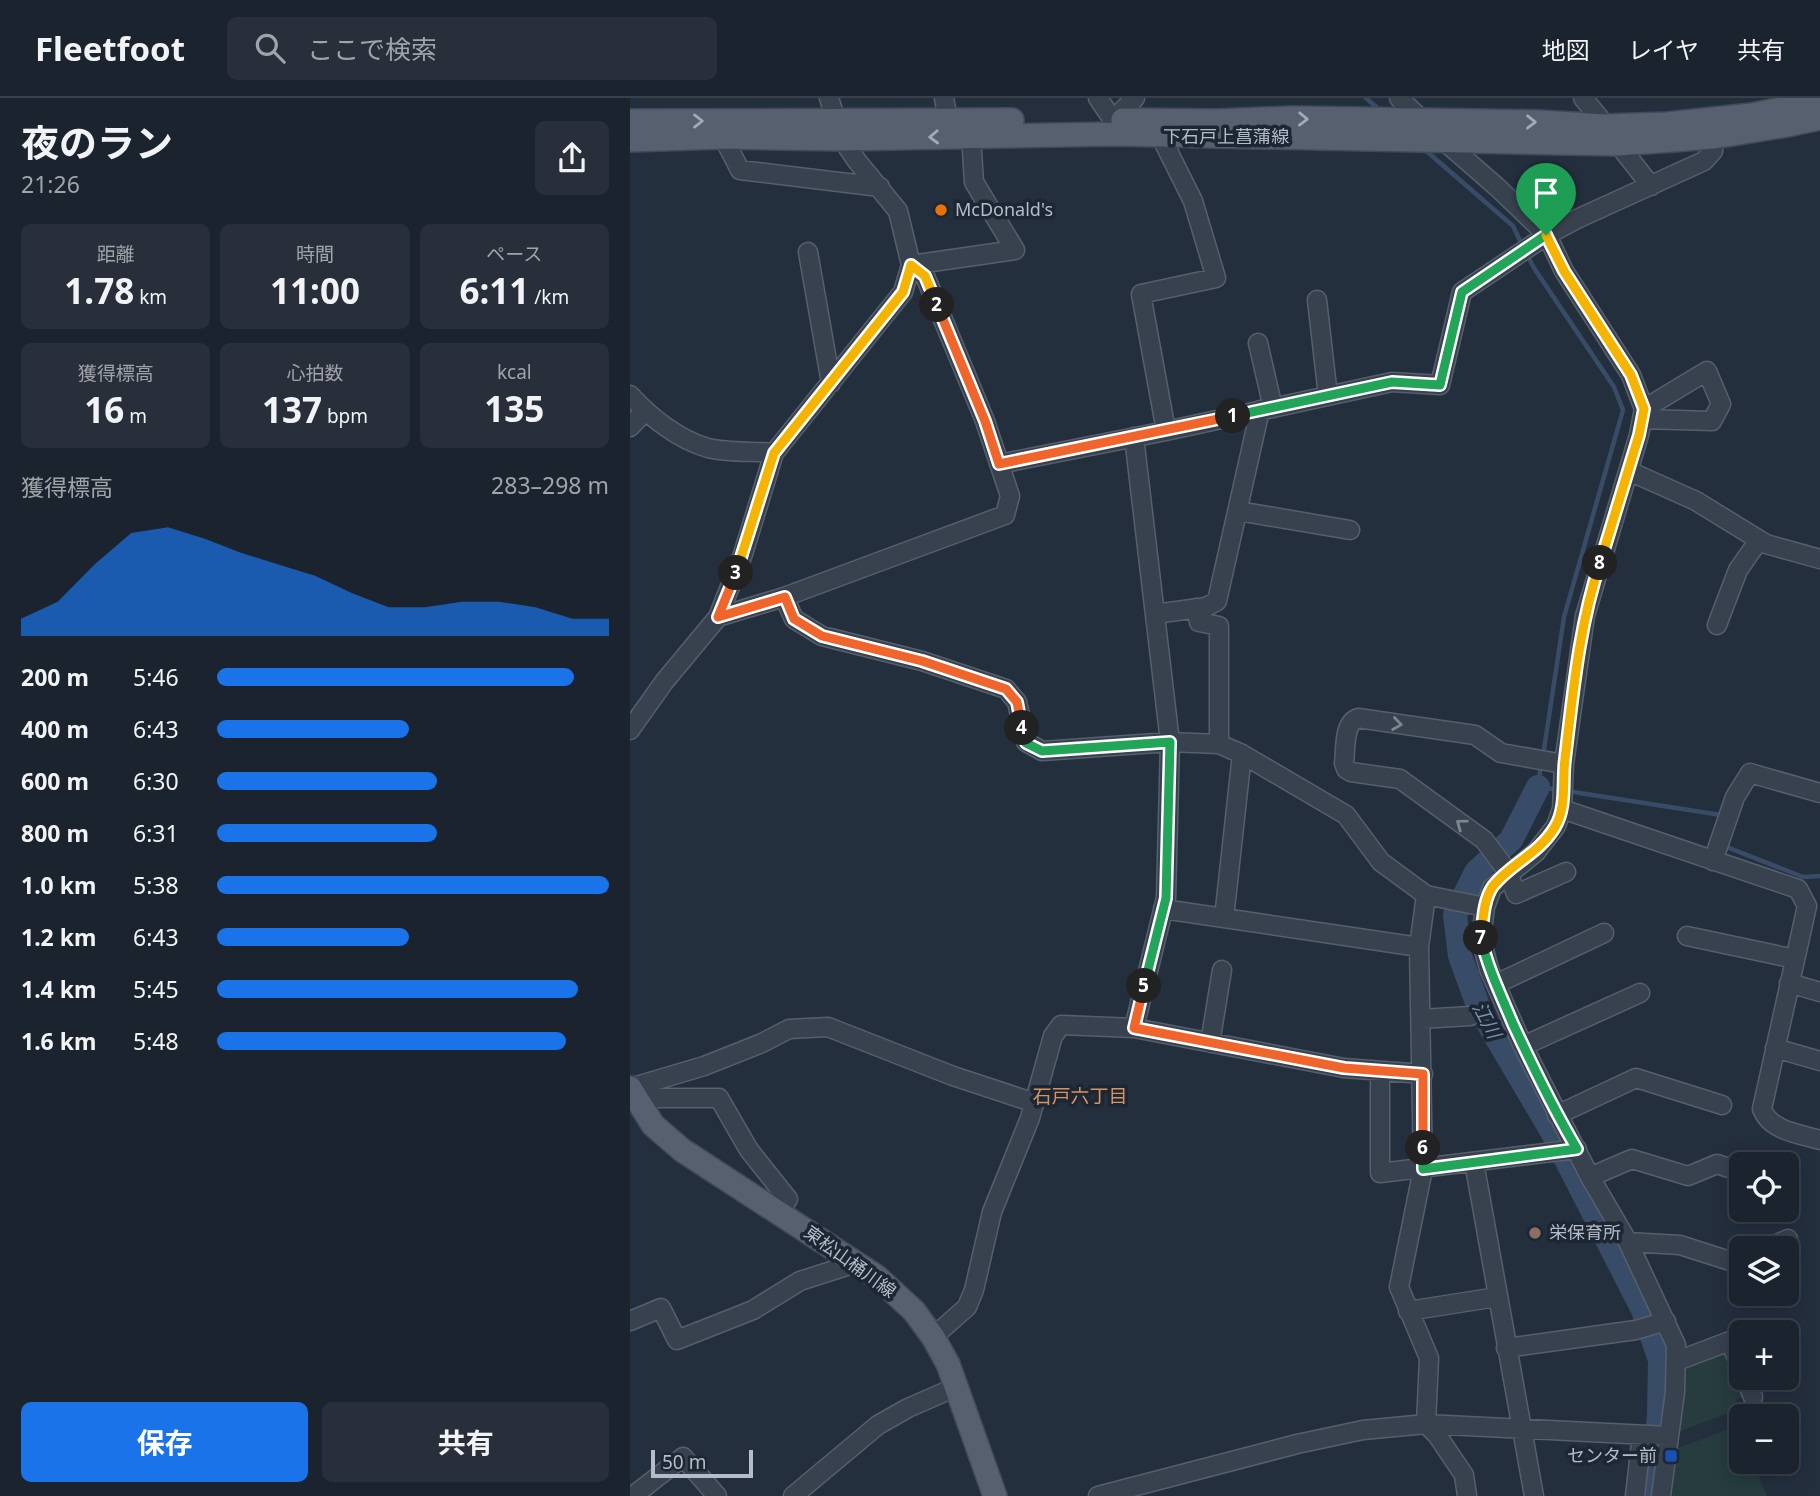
<!DOCTYPE html>
<html lang="ja">
<head>
<meta charset="utf-8">
<style>
	:root { --surface:#1b232e; --page:#282f3a; --text:#f1f3f6; --muted:#a0a4aa; --line:#39404a; --accent:#1a73e8 }
	body { margin:0; font-family:"Noto Sans","Noto Sans JP",sans-serif; background:var(--page); color:var(--text); height:100vh; display:flex; flex-direction:column; font-size:26px; white-space:nowrap }
	* { box-sizing:border-box; margin:0 }
	p { font-size:23px; color:var(--muted) }
	.icon { flex:none; width:38px; height:38px; fill:none; stroke:currentColor; stroke-width:2; stroke-linecap:round; stroke-linejoin:round }
	.map { position:relative; flex:1; overflow:hidden }
	.panel { display:flex; flex-direction:column; background:var(--surface); width:630px }
	.panel>* { flex:none }
	.buttons { position:absolute; left:1099px; top:1054px; display:grid; gap:14px }
	.buttons a { display:grid; place-items:center; width:70px; height:70px; border-radius:10px; background:var(--surface); box-shadow:0 4px 18px #0003,0 0 0 2px var(--line); font-size:35px }
	.scale { position:absolute; left:21px; bottom:18px; width:102px; box-sizing:border-box; padding-left:7px; border:4px solid #b4bcc9; border-top:0; font-size:19px; line-height:24px; white-space:nowrap; color:#b4bcc9; -webkit-text-stroke:5px #1d2633; paint-order:stroke }
	.pin { position:absolute; display:grid; place-items:center; width:60px; height:60px; color:#fff; margin:-72px -30px; border-radius:50% 50% 50% 0; rotate:-45deg; box-shadow:0 0 7px #0007 }
	.pin .icon { rotate:45deg }
	.km { position:absolute; width:35px; height:35px; margin:-18px; border-radius:50%; background:#222; color:#fff; font-size:19px; line-height:35px; text-align:center }
	.round { display:grid; place-items:center; flex:none; width:74px; height:74px; border-radius:10px; background:var(--page) }
	.summary { display:flex; align-items:center; justify-content:space-between; height:119px; padding:0 21px }
	h1 { font-size:38px; font-weight:700; line-height:52px }
	.figures { display:grid; grid-template-columns:repeat(3,1fr); gap:10px; height:119px; padding:7px 21px }
	.figures div { display:grid; align-content:center; border-radius:10px; background:var(--page); text-align:center }
	.figures b { font-size:35px; font-weight:700 }
	.figures small { font-size:19px; font-weight:400 }
	.figures p { font-size:19px }
	.chart { height:196px; padding:14px 21px }
	.chart p { display:flex; justify-content:space-between }
	.chart svg { width:100%; height:126px; margin-top:7px; fill:var(--accent); opacity:.7 }
	.cta { display:flex; gap:14px; margin-top:auto; padding:14px 21px }
	.cta a { flex:1; height:80px; border-radius:10px; background:var(--accent); color:#fff; font-size:28px; font-weight:700; line-height:80px; text-align:center }
	.cta a+a { background:var(--page); color:var(--text) }
	ul { padding:0 21px; list-style:none; font-size:23px }
	li { display:grid; grid-template-columns:112px 84px 1fr; align-items:center; height:52px }
	li i { height:18px; border-radius:9px; background:var(--accent) }
	header { display:flex; align-items:center; gap:42px; box-sizing:border-box; height:98px; padding:0 35px; background:var(--surface); border-bottom:2px solid var(--line) }
	header strong { font-size:33px }
	nav { display:flex; gap:38px; margin-inline-start:auto; font-size:24px }
	.search { width:490px; height:63px; background:var(--page); display:flex; align-items:center; gap:18px; box-sizing:border-box; padding:0 24px; border-radius:10px; color:var(--muted); font-size:26px }
	main { display:flex; flex:1; min-height:0 }
	.map>svg:first-child { display:block }
	.green { fill:#263c3f }
	.lines { fill:none; stroke-linecap:round; stroke-linejoin:round }
	.stream { stroke:#394c67; stroke-width:4.5 }
	.river { stroke:#394c67; stroke-width:24 }
	.minor-casing { stroke:#565f6c; stroke-width:21 }
	.major-casing { stroke:#414a57; stroke-width:26 }
	.minor { stroke:#38414e; stroke-width:18 }
	.major { stroke:#56606e; stroke-width:23 }
	.oneway { stroke:#a1aab7 }
	.oneway2 { stroke:#7c8592 }
	.split-1-casing { stroke:#fff; stroke-width:14 }
	.split-2-casing { stroke:#fff; stroke-width:14 }
	.split-3-casing { stroke:#fff; stroke-width:14 }
	.split-4-casing { stroke:#fff; stroke-width:14 }
	.split-5-casing { stroke:#fff; stroke-width:14 }
	.split-6-casing { stroke:#fff; stroke-width:14 }
	.split-7-casing { stroke:#fff; stroke-width:14 }
	.split-8-casing { stroke:#fff; stroke-width:14 }
	.split-9-casing { stroke:#fff; stroke-width:14 }
	.split-1 { stroke:#22a559; stroke-width:9 }
	.split-2 { stroke:#f0652b; stroke-width:9 }
	.split-3 { stroke:#f5b400; stroke-width:9 }
	.split-4 { stroke:#f0652b; stroke-width:9 }
	.split-5 { stroke:#22a559; stroke-width:9 }
	.split-6 { stroke:#f0652b; stroke-width:9 }
	.split-7 { stroke:#22a559; stroke-width:9 }
	.split-8 { stroke:#f5b400; stroke-width:9 }
	.split-9 { stroke:#f5b400; stroke-width:9 }
	.food-dot { fill:#e8710a; stroke:#1d2633; stroke-width:2.5 }
	.education-dot { fill:#8d6e63; stroke:#1d2633; stroke-width:2.5 }
	.transit-dot { fill:#1a4fb4; stroke:#1d2633; stroke-width:2.5 }
	.labels { text-anchor:middle; stroke-width:7; stroke-linejoin:round; paint-order:stroke }
	.street-label { font-size:18px; fill:#b4bcc9; stroke:#1d2633 }
	.poi-label { font-size:18px; fill:#b4bcc9; stroke:#1d2633; text-anchor:start }
	.water-label { font-size:19px; font-style:italic; fill:#7c92b1; stroke:#1d2633 }
	.neighbourhood-label { font-size:19px; fill:#d59563; stroke:#1d2633 }
</style>
</head>
<body>
<header>
<strong>Fleetfoot</strong>
<div class="search"><svg class="icon" aria-label="search" viewBox="0 0 24 24"><circle cx="10" cy="10" r="6"/><path d="M15 15l6 6"/></svg>ここで検索</div>
<nav><a>地図</a><a>レイヤ</a><a>共有</a></nav>
</header>
<main>
<section class="panel">
<div class="summary"><div><h1>夜のラン</h1><p>21:26</p></div><a class="round"><svg class="icon" aria-label="share" viewBox="0 0 24 24"><path d="M12 15V3M7 8l5-5 5 5M5 13v7h14v-7"/></svg></a></div>
<div class="figures">
<div><p>距離</p><b>1.78<small> km</small></b></div>
<div><p>時間</p><b>11:00</b></div>
<div><p>ペース</p><b>6:11<small> /km</small></b></div>
</div>
<div class="figures">
<div><p>獲得標高</p><b>16<small> m</small></b></div>
<div><p>心拍数</p><b>137<small> bpm</small></b></div>
<div><p>kcal</p><b>135</b></div>
</div>
<div class="chart"><p><span>獲得標高</span>283–298 m</p>
<svg viewBox="0 0 160 44" preserveAspectRatio="none"><path d="M0 44V38L10 32L20 19L30 8L40 6L50 10L60 15L70 19L80 23L90 29L100 34L110 34L120 32L130 32L140 34L150 38L160 38V44z"/></svg>
</div>
<ul>
<li><b>200 m</b>5:46<i style="width:91%"></i></li>
<li><b>400 m</b>6:43<i style="width:49%"></i></li>
<li><b>600 m</b>6:30<i style="width:56%"></i></li>
<li><b>800 m</b>6:31<i style="width:56%"></i></li>
<li><b>1.0 km</b>5:38<i style="width:100%"></i></li>
<li><b>1.2 km</b>6:43<i style="width:49%"></i></li>
<li><b>1.4 km</b>5:45<i style="width:92%"></i></li>
<li><b>1.6 km</b>5:48<i style="width:89%"></i></li>
</ul>
<div class="cta"><a>保存</a><a>共有</a></div>
</section>
<div class="map">
<svg width="1190" height="1398" viewBox="0 0 1190 1398">
	<rect width="100%" height="100%" fill="#242f3e"/>
	<path class="green" d="M1095,1254L1114,1298L1106,1301L1109,1311L1048,1334L1055,1270Z
		M1107,1328L1111,1337V1363H1122L1137,1398H1042L1048,1350Z"/>
	<g class="lines">
		<path class="stream" d="M736,0L751,13
			M794,51L883,128L892,147
			M896,155L904,170L984,289L993,312L934,519L913,658
			M911,666L908,689L929,692
			M937,693L1091,717L1090,721
			M1094,748L1173,779L1190,778"/>
		<path class="river" d="M908,689L881,742L846,774L825,817L830,858L849,910L921,1032L1013,1212L1030,1262L1029,1318L1021,1398"/>
		<g class="minor-casing">
			<path id="minor" d="M314,0L318,22
				M468,0L483,22L505,0
				M769,0L813,42L867,89L917,137L934,173L1001,277L1014,311L1009,337L955,518L934,666L932,711L926,728L906,754L862,790L855,809L851,841L859,871L893,948L960,1079L998,1144L1046,1247L1045,1294L1031,1398
				M953,0L976,28
				M93,39L110,72L250,89
				M531,39L563,103L586,180L511,196L536,333
				M988,46L1021,88
				M178,154L201,285
				M281,167L385,152L344,84L341,38
				M687,202L698,298
				M628,245L643,310
				M0,297C20,319 49,342 78,350C98,355 123,353 144,355
				M1012,321L1082,323L1091,306L1077,273L1014,311
				M0,329L15,313
				M369,366L536,333L762,284L810,287L832,194L917,137L947,121L1074,63L1083,53L1084,39
				M999,373L1066,403L1136,446L1190,461
				M608,413L720,432
				M154,499L164,521L192,538L292,563L376,591L387,604L396,644L412,653L540,644L589,646L612,656L716,717L751,764L796,797L855,809
				M566,510L569,524L589,528V646
				M525,516L576,509L587,503L630,312
				M88,519L154,499L375,417L380,398L355,323L295,178L281,167
				M1087,527L1108,472L1129,442
				M0,632L34,584L88,519L113,456L144,355L273,194L281,167L268,113L227,63L212,41L199,0
				M934,666L871,655L845,637L728,620C713,625 716,651 714,665L716,671L721,674L770,681L854,742L878,774L886,796L936,774
				M932,711L1168,791L1177,808L1132,1011C1140,1033 1170,1036 1190,1042
				M1083,763L1105,699L1120,675L1190,695
				M533,811L789,849
				M594,820L612,656
				M1057,838L1165,861
				M1159,885L1190,894
				M866,886L974,835
				M791,921L840,918
				M504,930L536,800L540,644L504,339
				M580,945L592,872
				M893,948L1010,895
				M1145,950L1190,963
				M750,973V1075L947,1051
				M0,990L74,968L132,945L159,931L198,929L323,978L405,1005
				M6,1000H89L119,1052L158,1101L149,1114
				M927,1017L1006,980L1092,1007
				M844,1064L904,1398
				M960,1079L1002,1061L1058,1078L1087,1066L1111,1074
				M998,1144L1050,1147L1103,1164L1111,1161
				M1138,1150L1158,1141
				M778,1213L867,1199
				M0,1223L31,1210L47,1242L123,1212L170,1183L226,1165
				M303,1239L337,1209L344,1192L362,1114L400,1020L423,938L431,927L504,930L714,970L793,976
				M876,1250L1006,1232L1036,1223
				M1047,1263L1100,1243L1111,1270
				M1115,1279L1123,1299
				M796,1326L799,1260L769,1189L793,1071L789,849L796,797
				M796,1326L807,1337L834,1377L837,1398
				M3,1398L53,1359L87,1398
				M163,1398L248,1327L278,1310L326,1289
				M468,1398L667,1346L733,1332L796,1326L1038,1338
				M1005,1398L1012,1337"/>
		</g>
		<g class="major-casing">
			<path id="major" d="M493,22L588,23L663,20L909,24L976,28L1037,26L1122,17L1190,3
				M0,23L382,22
				M0,42L93,39L212,41L484,36L988,46L1084,39L1157,27L1190,20
				M0,990L23,1027L52,1052L247,1179L284,1213L303,1239L318,1266L365,1398"/>
		</g>
		<use href="#minor" class="minor"/>
		<use href="#major" class="major"/>
	</g>
	<defs><path id="oneway-chevron" d="M-2-3.5L2.5 0L-2 3.5" fill="none" stroke-width="1.6" stroke-linecap="round" stroke-linejoin="round" transform="scale(1.75)"/></defs>
	<g class="oneway">
		<use href="#oneway-chevron" transform="translate(673 21) rotate(1)"/>
		<use href="#oneway-chevron" transform="translate(68 23)"/>
		<use href="#oneway-chevron" transform="translate(901 24) rotate(1)"/>
		<use href="#oneway-chevron" transform="translate(304 39) rotate(178)"/>
	</g>
	<g class="oneway2">
		<use href="#oneway-chevron" transform="translate(767 626) rotate(8)"/>
		<use href="#oneway-chevron" transform="translate(831 726) rotate(-144)"/>
	</g>
	<g class="lines">
		<g class="split-1-casing">
			<path id="split-1" d="M603,318L762,284L810,287L832,194L916,137"/>
		</g>
		<g class="split-2-casing">
			<path id="split-2" d="M307,207L355,323L369,366L603,318"/>
		</g>
		<g class="split-3-casing">
			<path id="split-3" d="M106,475L144,355L273,194L281,167L295,178L307,207"/>
		</g>
		<g class="split-4-casing">
			<path id="split-4" d="M106,475L88,519L155,499L164,521L192,538L292,563L376,591L387,604L392,630"/>
		</g>
		<g class="split-5-casing">
			<path id="split-5" d="M392,630L396,645L412,653L540,644L536,800L514,888"/>
		</g>
		<g class="split-6-casing">
			<path id="split-6" d="M514,888L504,930L714,970L793,976V1050"/>
		</g>
		<g class="split-7-casing">
			<path id="split-7" d="M793,1050V1071L947,1051C923,1011 903,969 883,926C871,897 858,871 851,840"/>
		</g>
		<g class="split-8-casing">
			<path id="split-8" d="M851,840C853,824 853,802 863,788C881,765 908,757 925,729C937,709 932,683 935,661C943,595 949,528 970,465"/>
		</g>
		<g class="split-9-casing">
			<path id="split-9" d="M916,137L934,173L1001,277L1014,311L1009,337L970,465"/>
		</g>
		<use href="#split-1" class="split-1"/>
		<use href="#split-2" class="split-2"/>
		<use href="#split-3" class="split-3"/>
		<use href="#split-4" class="split-4"/>
		<use href="#split-5" class="split-5"/>
		<use href="#split-6" class="split-6"/>
		<use href="#split-7" class="split-7"/>
		<use href="#split-8" class="split-8"/>
		<use href="#split-9" class="split-9"/>
	</g>
	<circle class="food-dot" cx="311" cy="112" r="7"/>
	<circle class="education-dot" cx="905" cy="1135" r="7"/>
	<rect class="transit-dot" x="1034" y="1351" width="14" height="14" rx="3.5"/>
	<g class="labels">
		<g class="street-label">
			<text x="596" y="45">下石戸上菖蒲線</text>
			<text transform="translate(220 1164) rotate(36)" y="6">東松山桶川線</text>
		</g>
		<g class="poi-label">
			<text x="325" y="118">McDonald's</text>
			<text x="919" y="1141">栄保育所</text>
			<text x="1027" y="1364" text-anchor="end">センター前</text>
		</g>
		<g class="water-label">
			<text transform="translate(857 922) rotate(62)" y="7">江川</text>
		</g>
		<g class="neighbourhood-label">
			<text x="450" y="1005">石戸六丁目</text>
		</g>
	</g>
</svg>
<div class="buttons">
<a><svg class="icon" aria-label="locate" viewBox="0 0 24 24"><circle cx="12" cy="12" r="6"/><path d="M12 2v4M12 18v4M2 12h4M18 12h4"/></svg></a>
<a><svg class="icon" aria-label="layers" viewBox="0 0 24 24"><path d="M12 4l9 5-9 5-9-5zM3 14l9 5 9-5"/></svg></a>
<a>+</a>
<a>−</a>
</div>
<div class="scale">50 m</div>
<div class="pin" style="left:916px;top:137px;background:#1e9e55"><svg class="icon" aria-label="arrive" viewBox="0 0 24 24"><path d="M6 21V4h12l-3 4 3 4H6"/></svg></div>
<b class="km" style="left:603px;top:318px">1</b>
<b class="km" style="left:307px;top:207px">2</b>
<b class="km" style="left:106px;top:475px">3</b>
<b class="km" style="left:392px;top:630px">4</b>
<b class="km" style="left:514px;top:888px">5</b>
<b class="km" style="left:793px;top:1050px">6</b>
<b class="km" style="left:851px;top:840px">7</b>
<b class="km" style="left:970px;top:465px">8</b>
</div>
</main>
</body>
</html>
